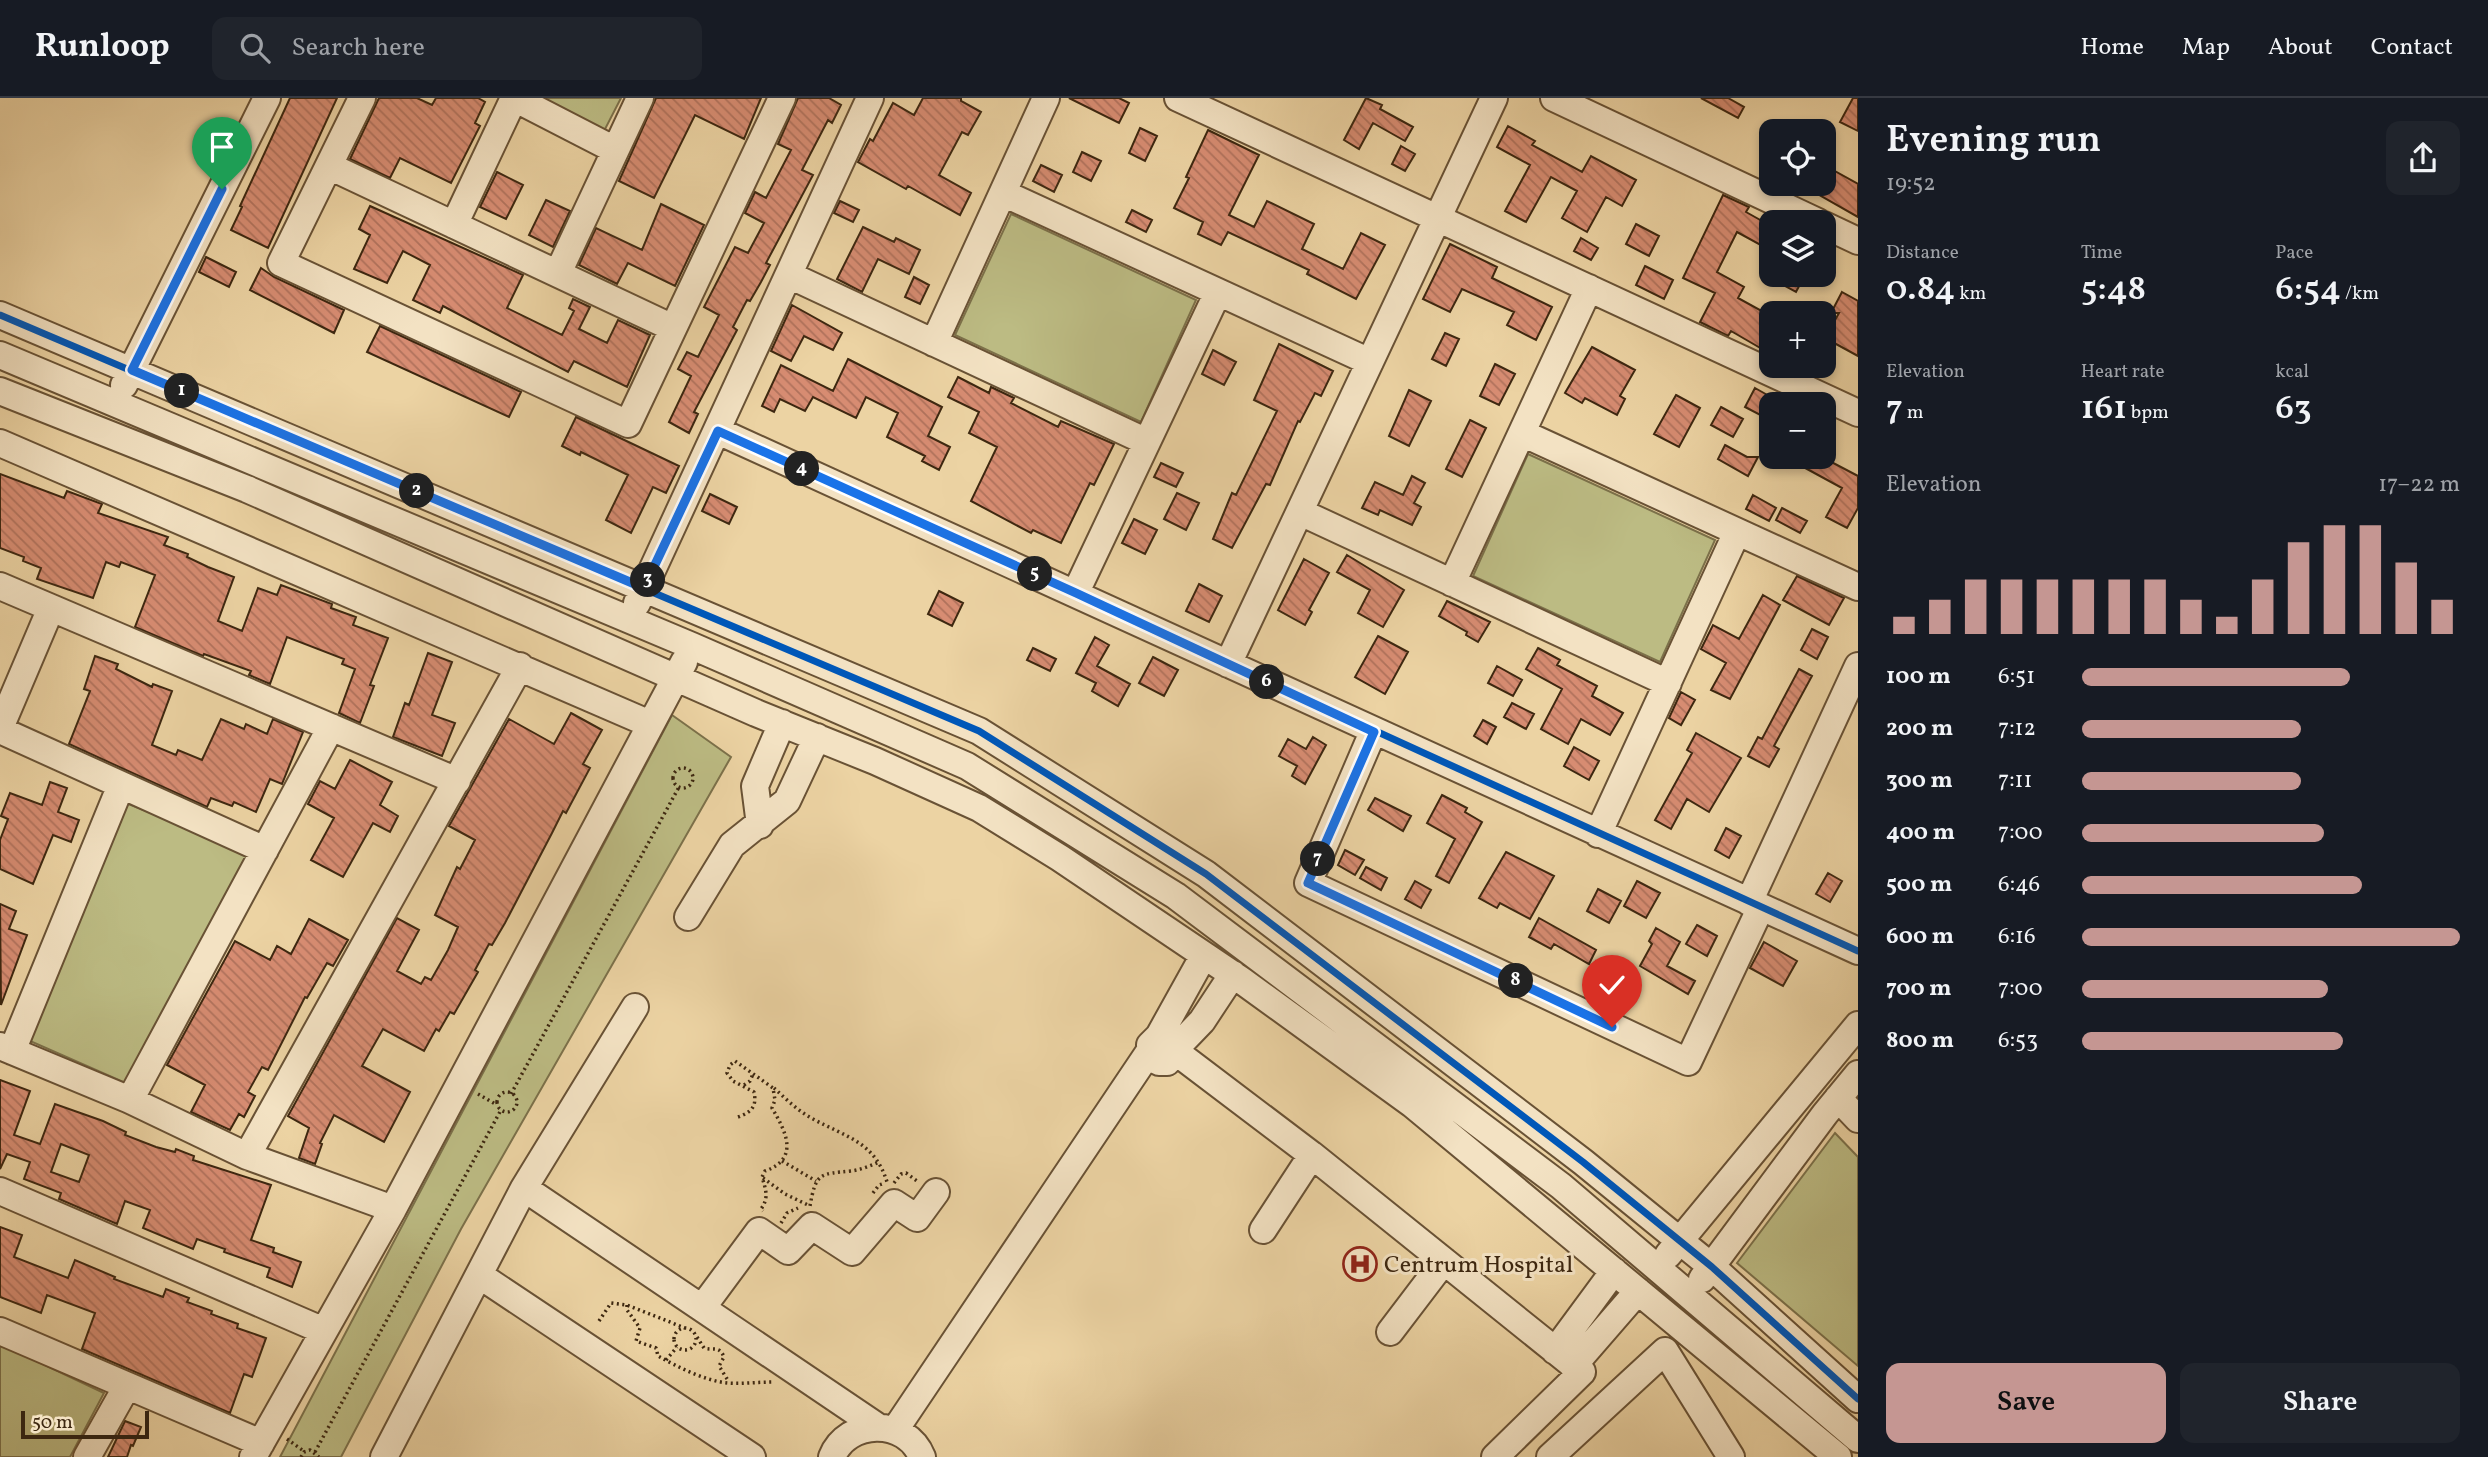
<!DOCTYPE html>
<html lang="en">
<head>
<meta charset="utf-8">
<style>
	:root { --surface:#171b24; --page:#20242c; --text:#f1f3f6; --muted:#9ea1a6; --line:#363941; --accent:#c59692 }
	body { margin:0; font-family:Vollkorn,serif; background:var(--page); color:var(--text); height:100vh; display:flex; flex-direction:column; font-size:26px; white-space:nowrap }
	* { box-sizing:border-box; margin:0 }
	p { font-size:23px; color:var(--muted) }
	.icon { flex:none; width:38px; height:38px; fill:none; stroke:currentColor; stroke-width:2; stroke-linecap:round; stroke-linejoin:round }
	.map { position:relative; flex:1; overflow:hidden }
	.panel { display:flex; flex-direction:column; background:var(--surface); width:630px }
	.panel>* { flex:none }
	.tools { position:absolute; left:1759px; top:21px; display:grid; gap:14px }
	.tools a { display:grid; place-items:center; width:77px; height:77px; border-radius:14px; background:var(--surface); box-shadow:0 4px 10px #0003; font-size:35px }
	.scale { position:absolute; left:21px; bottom:18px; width:128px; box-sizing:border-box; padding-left:7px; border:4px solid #3d2710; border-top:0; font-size:19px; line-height:24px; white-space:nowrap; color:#3d2710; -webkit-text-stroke:5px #f3e2c3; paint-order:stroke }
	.pin { position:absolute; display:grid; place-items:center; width:60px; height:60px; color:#fff; margin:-72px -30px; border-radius:50% 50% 50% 0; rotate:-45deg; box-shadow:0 0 7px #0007 }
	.pin .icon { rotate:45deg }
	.km { position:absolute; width:35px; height:35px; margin:-18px; border-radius:50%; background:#222; color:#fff; font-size:19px; line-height:35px; text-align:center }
	.round { display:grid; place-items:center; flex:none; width:74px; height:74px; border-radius:14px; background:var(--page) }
	.summary { display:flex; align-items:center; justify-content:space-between; height:119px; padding:0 28px }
	h1 { font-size:38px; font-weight:600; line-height:52px }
	.figures { display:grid; grid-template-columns:repeat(3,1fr); gap:10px; height:119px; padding:7px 28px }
	.figures div { display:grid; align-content:center }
	.figures b { font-size:35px; font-weight:600 }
	.figures small { font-size:19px; font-weight:400 }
	.figures p { font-size:19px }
	.chart { height:196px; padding:14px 28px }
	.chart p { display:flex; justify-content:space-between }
	.chart svg { width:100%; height:126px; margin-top:7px; stroke:var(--accent); stroke-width:6 }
	.primary-button { display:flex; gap:14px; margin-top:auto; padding:14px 28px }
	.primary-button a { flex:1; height:80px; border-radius:14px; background:var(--accent); color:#111; font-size:28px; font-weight:600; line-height:80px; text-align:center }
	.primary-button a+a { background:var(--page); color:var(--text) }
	ul { padding:0 28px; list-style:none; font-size:23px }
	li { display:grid; grid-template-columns:112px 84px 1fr; align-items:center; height:52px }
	li i { height:18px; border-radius:9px; background:var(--accent) }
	header { display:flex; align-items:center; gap:42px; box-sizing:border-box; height:98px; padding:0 35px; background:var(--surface); border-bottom:2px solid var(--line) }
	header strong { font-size:33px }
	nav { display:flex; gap:38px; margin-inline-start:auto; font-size:24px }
	.search { width:490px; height:63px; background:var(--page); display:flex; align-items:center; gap:18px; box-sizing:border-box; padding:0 24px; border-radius:14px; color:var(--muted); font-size:26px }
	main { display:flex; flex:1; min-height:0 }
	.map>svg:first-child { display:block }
	.green { fill:#bcbb83; stroke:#7c714a; stroke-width:2 }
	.building { fill:url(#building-back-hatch); stroke:#3d2710; stroke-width:2; fill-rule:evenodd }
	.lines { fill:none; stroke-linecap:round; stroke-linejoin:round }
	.minor-casing { stroke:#695235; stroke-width:30 }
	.path { stroke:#3d2710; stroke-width:3.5; stroke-dasharray:2 3.5; stroke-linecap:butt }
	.minor { stroke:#f3e2c3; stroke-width:26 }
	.cycleway-casing { stroke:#f3e2c3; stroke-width:11 }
	.cycleway { stroke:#0057b8; stroke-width:7 }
	.route-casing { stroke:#fff; stroke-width:14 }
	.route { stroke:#1a73e8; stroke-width:9 }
	.labels { text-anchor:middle; stroke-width:6; stroke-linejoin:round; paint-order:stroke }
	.poi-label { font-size:24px; fill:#3d2710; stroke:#f3e2c3; text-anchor:start }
</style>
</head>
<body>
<header>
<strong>Runloop</strong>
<div class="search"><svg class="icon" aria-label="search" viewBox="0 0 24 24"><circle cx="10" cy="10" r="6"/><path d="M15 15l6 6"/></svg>Search here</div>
<nav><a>Home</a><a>Map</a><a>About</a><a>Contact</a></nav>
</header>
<main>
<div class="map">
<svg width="1858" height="1359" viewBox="0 0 1858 1359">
	<defs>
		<pattern id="building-back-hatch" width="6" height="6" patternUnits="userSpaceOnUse" patternTransform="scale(1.75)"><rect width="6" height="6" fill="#d78c72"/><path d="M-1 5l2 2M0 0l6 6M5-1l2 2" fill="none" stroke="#b0725c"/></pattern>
	</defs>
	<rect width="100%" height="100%" fill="#ecd3a3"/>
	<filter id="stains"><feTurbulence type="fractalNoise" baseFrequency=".00286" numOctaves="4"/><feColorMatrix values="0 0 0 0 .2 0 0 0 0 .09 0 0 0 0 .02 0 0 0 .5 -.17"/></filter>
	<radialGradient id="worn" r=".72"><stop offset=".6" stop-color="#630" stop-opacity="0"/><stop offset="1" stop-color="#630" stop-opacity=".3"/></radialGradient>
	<path class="green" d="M529,0H621L602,37Z
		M1011,116L1196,202L1141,324L955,237Z
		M1528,356L1715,442L1660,564L1473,478Z
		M672,617L731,659L461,1131L341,1359H280Z
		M126,705L252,755L130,987L30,943Z
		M1835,1035L1858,1059V1268L1737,1165Z
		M0,1246L104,1295L70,1359H0Z"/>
	<path class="building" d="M290,0H337L268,150L231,132L242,109L240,108Z
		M379,0H417L432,7L436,0H478L485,4L475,25L480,28L451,85L400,60L390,80L350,61Z
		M656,0H761L744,41L695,17L654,100L619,83Z
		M798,0H829L841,7L832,25L828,22L802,72L813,77L766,165L770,167L761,184L750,203L747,202L733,229L737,232L694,314L698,316L689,335L669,324L691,278L678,271L687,254L698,259L719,217L704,209L735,149L748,155L764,125L745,115L755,94L766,100L791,52L778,46Z
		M923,0H961V3L981,14L968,37L962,34L939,77L971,95L960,117L908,88L906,91L858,64L870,41L873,43L893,5L914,17Z
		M1069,0H1119L1129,5L1119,25Z
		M1366,0L1382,7L1380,11L1413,29L1405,43L1373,25L1359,51L1344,42Z
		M1701,0H1728L1744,9L1738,20Z
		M1853,0H1858V33L1840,24Z
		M1508,28L1535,43L1532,47L1582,74L1591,58L1636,82L1622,108L1606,99L1587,134L1562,120L1577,93L1551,79L1526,124L1505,113L1530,67L1497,49Z
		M1140,30L1157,38L1145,63L1129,55Z
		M1208,32L1259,57L1229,117L1254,129L1267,103L1314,126L1302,151L1343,171L1361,135L1385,147L1356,201L1307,176L1309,172L1228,134L1221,147L1198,136L1203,124L1174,110L1189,80L1186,79Z
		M1401,48L1415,56L1405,73L1392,66Z
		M1082,54L1101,63L1091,83L1073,74Z
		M1041,67L1062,77L1054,94L1033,83Z
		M1824,67L1858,86V119L1800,86H1824Z
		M497,74L523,87L506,121L480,109Z
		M1723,97L1749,109L1746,114L1771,128V142L1766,150L1737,134L1717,174L1744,189L1738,200L1771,218V236L1762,251L1731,233L1728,238L1700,224L1715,195L1683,180Z
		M546,102L570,113L553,149L529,137Z
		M840,103L859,112L853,124L834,115Z
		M661,106L704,127L675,188L628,165L617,186L579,167L596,130L642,152Z
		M370,108L523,177L507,210L562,237L574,213L569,210L573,201L590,209L579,231L607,245L618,222L650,237L627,289L574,263L568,274L443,208L440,215L413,202L430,167L403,153L387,185L354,171L370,137L359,131Z
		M1132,112L1152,122L1146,134L1126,124Z
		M1636,126L1659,138L1649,158L1626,146Z
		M863,129L894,144L896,140L920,152L909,176L878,161L862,194L837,181Z
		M1581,140L1598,150L1591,162L1574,153Z
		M1450,146L1497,169L1492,180L1552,209L1536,242L1507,227L1514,214L1462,191L1450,214L1423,201Z
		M206,159L236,174L229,189L199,174Z
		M1645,168L1673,182L1664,201L1636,187Z
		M261,170L274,179L344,212L334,235L250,192Z
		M1765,177H1805L1796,194Z
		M914,179L929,187L920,206L905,199Z
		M1842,194L1858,203V258L1825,240L1839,215H1831Z
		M792,207L842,235L833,252L804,238L791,263L771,253Z
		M380,228L521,294L509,319L367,254Z
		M1445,235L1459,241L1446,268L1432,261Z
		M1279,246L1333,273L1321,298L1315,295L1300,324L1298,323L1270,387L1266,386L1232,450L1213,441L1232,395L1236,397L1277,313L1254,302Z
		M1592,249L1635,272L1620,298L1625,301L1617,317L1585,300L1582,305L1565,295Z
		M1213,252L1236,264L1224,287L1202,276Z
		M848,261L942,309L928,338L950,349L939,372L922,363L925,358L887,339L898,315L866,299L856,320L813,299L805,313L780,301L774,314L762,308L781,267L833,293Z
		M1495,266L1515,276L1499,307L1480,298Z
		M958,279L989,295L991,289L1014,300L1011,305L1058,329L1061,323L1114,346L1094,387L1090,385L1061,445L1033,432L1031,435L971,403L997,349L969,335L979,314L948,299Z
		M1755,290L1778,303L1776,306H1771V316L1768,321L1745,309Z
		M1409,292L1431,303L1409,348L1389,338Z
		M1676,297L1700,310L1679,349L1654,336Z
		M1721,309L1743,321L1733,339L1711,327Z
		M576,319L679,368L666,395L653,389L631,435L606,422L628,377L581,354L580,357L562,348Z
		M1470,322L1486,330L1462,379L1446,371Z
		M1725,347L1747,359H1758L1748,378L1718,361Z
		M1785,359H1822L1858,378V410L1847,430L1826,419L1842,390Z
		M1161,365L1183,375L1176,389L1154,379Z
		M0,376L64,400L67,393L102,406L98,415L168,439L164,447L188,456L187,459L208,469L234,479L218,523L242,533L258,490L277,497L281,487L332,506L331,510L356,519L353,527L388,540L370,587L374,588L360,625L339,615L355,571L342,566L344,561L287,539L270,586L249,577L251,573L204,556L203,558L135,529L155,477L121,464L119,469L106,464L93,500L37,481L41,470L23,463L24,459L0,450Z
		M1412,378L1425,385L1414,405L1421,409L1412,427L1380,412L1378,417L1362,410L1375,384L1403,397Z
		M1177,395L1199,405L1186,432L1164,421Z
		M710,396L737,409L729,426L702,413Z
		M1753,397L1776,410L1769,423L1746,411Z
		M1782,410L1807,423L1800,435L1776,422Z
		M1134,421L1157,432L1145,456L1122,445Z
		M1347,457L1404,492L1383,529L1358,515L1370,492L1337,474Z
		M1304,461L1329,475L1309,512L1312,514L1305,527L1278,512Z
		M1797,478L1844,500L1829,527L1783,502Z
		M1199,486L1222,498L1209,524L1186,513Z
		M939,493L963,505L952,528L928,516Z
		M1763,497L1780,507L1730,601L1711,592L1726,565L1701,551L1713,527L1739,541Z
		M1447,503L1490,524L1478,544L1466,537L1467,534L1439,518Z
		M1812,531L1828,539L1817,561L1801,552Z
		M1378,538L1408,554L1385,596L1355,579Z
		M1095,539L1109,547L1097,568L1130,586L1118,608L1092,593L1096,585L1076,575Z
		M1033,550L1056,561L1050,573L1027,562Z
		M1538,550L1560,562L1557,567L1597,588L1592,598L1623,615L1610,637L1581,621L1568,646L1541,631L1562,591L1526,571Z
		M428,555L452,564L432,617L455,625L442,658L393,639L405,605L409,607Z
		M95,558L118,566L116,571L152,589L153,586L172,593L152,647L176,657L178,652L202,662L221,621L244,631L246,626L267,636L273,621L303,634L282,686L270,681L256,714L234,704L232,708L211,700L207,709L69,646L90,593L84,591Z
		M1153,559L1178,572L1164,598L1139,585Z
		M1497,568L1522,582L1513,598L1488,585Z
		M1799,571L1812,578L1774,648L1779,651L1769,669L1748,658L1758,639L1762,641Z
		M1681,594L1695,602L1681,627L1669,620Z
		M1512,605L1534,616L1526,631L1504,619Z
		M571,615L602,632L583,666L590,670L566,715L563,713L552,735L505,825L492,847L489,846L475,872L478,874L454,916L450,914L439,933L436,931L424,953L383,931L362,968L410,994L384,1044L334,1017L320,1045L322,1046L315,1066L299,1060L309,1030L288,1018L397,820L419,832L397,873L421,886L425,879L431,882L448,852L458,829L435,817L457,769L460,771L475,742L449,728L509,621L554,646Z
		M1483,622L1496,629L1487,646L1474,638Z
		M1696,635L1741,660L1709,714L1687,701L1671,731L1655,722L1692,655L1687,652Z
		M1313,639L1326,647L1305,686L1292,678L1297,668L1279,658L1288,641L1306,651Z
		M1574,649L1599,663L1589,682L1564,668Z
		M350,662L392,684L380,707L398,718L390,734L373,725L343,779L311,762L334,720L308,706L320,683L335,691Z
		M50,684L67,690L58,714L79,722L71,744L53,737L33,786L0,771V742L8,721L1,718L10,695L42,707Z
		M1442,697L1467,710L1465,714L1482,724L1449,785L1436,778L1455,741L1427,725Z
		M1375,700L1411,718L1403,733L1368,712Z
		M1726,730L1741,738L1729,760L1715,752Z
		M1345,752L1364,762L1355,777L1338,767Z
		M1506,754L1554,778L1530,821L1500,805L1497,810L1479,800Z
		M1366,769L1387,780L1381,792L1360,780Z
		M1828,775L1842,783L1830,804L1816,796Z
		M1415,783L1431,792L1421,810L1405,801Z
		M1637,783L1660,795L1646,820L1624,808Z
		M1598,791L1621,803L1609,825L1587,813Z
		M0,806L16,813L9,831L27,837L1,907Z
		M1539,820L1596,852L1589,866L1554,846L1551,851L1529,839Z
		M309,821L348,842L333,868L327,865L307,900L305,899L268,972L262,969L248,994L255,998L244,1019L239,1016L230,1032L191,1014L205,987L167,967L235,843L270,862L277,848L291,856Z
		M1697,827L1717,838L1707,858L1686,846Z
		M1656,830L1680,844L1667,868L1695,883L1688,896L1640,868L1652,846L1649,843Z
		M1764,844L1797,863L1783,888L1750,870Z
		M1596,863L1619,875L1610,893L1586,880Z
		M0,982L30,993L14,1037L40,1046L55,1006L103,1023L126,1034L125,1037L156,1049L175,1054L176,1051L194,1058L193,1062L271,1087L251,1142L274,1150L273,1154L301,1164L292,1189L267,1179L270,1170L224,1154L225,1151L197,1141L193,1151L143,1130L150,1112L125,1103L117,1126L59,1101L61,1095L24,1081L30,1064L7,1056L0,1071ZM61,1046L89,1057L79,1084L51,1074Z
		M0,1129L22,1137L14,1159L68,1180L75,1162L115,1179L114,1181L163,1199L166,1191L189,1200L187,1204L212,1213L211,1216L238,1226L237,1230L266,1240L252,1279L244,1276L230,1315L82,1251L95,1215L47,1197L41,1215L0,1199Z
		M125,1323L141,1329L133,1348L131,1347L127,1359H108Z"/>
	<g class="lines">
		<g class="minor-casing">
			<path id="minor" d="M362,0L281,165L628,326L782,0
				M514,0L615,52
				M1178,0L1858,315
				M1554,0L1818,124
				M329,68L673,230
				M1003,95L1370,264
				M454,127L514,0
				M1824,127L1858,143
				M558,175L640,0
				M789,177L1147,344
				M0,217L979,633L1206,776L1583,1064L1712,1169L1858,1301
				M934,245L1046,0
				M0,257L692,548L967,668L1176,798L1561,1088L1858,1341
				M124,287L267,0
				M0,293L247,391L756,615L875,663L979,710L1060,760L1241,882L1412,1006L1838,1359
				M718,333L1858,853
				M1522,335L1858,489
				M0,345L650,626
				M1300,414L1668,585
				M1452,485L1589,190
				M0,488L457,683
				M1076,494L1218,194
				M637,505L870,0
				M1228,566L1494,0
				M0,630L51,510
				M0,632L265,752
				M1373,634L1308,785L1688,964L1761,809
				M760,727L755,688L782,625
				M1598,736L1737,434
				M1749,804L1858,568
				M688,819L732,747L787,703L817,639
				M1159,938L1204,857
				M0,948L130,1002L247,1058L393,1111
				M1176,950L1202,923L1233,876
				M12,953L121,687
				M1176,954L1167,964H1159L1151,959L1150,947L1159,938L1172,942L1176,954L1312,1057L1582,1274L1495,1359
				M1838,1000L1858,1021
				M130,1002L331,629
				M247,1058L520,568
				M524,1090L878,1329
				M0,1093L324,1233
				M1263,1132L1312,1057
				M1668,1157L1858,927
				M479,1177L752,1359
				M1702,1181L1825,1016L1858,976
				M702,1210L759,1133L788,1153L812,1128L852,1154L894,1105L917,1120L936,1094
				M0,1233L261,1345
				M1390,1234L1444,1163
				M1555,1253L1614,1173
				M1573,1268L1638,1193
				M895,1332L1149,954
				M87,1359L127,1288
				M253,1359L393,1111L684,564
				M384,1359L524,1090L635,909
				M832,1359C847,1321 906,1319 922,1359
				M1550,1359L1665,1253L1731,1359"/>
		</g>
		<path class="path" d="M673 680a10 10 0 1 1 20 0a10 10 0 1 1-20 0Z
			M744,987L750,983L753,976
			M774,990C786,1001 798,1013 813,1021C846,1039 875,1044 887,1084
			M497 1004a10 10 0 1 1 20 0a10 10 0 1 1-20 0Z
			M478,996L497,1007
			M511,996L679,689
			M738,1019C752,1014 757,1008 754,994L733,983L727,975L730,967L735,963L773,990L775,1002L772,1010C787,1035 799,1061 765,1073L762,1079C766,1092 769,1100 761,1111L763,1113
			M782,1063L816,1083
			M763,1080L785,1096L810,1108C816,1074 820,1076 851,1073C860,1072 870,1068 879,1064
			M894,1085L901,1076L906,1075L917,1083
			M873,1095L879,1087L885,1085
			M781,1125L787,1115L798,1110
			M627,1207V1212L640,1230L636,1243L656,1250L658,1258C678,1269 705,1283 728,1285C743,1286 758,1284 773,1284
			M599,1223L611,1205L627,1207L685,1230
			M674 1241a11 11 0 1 1 22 0a11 11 0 1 1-22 0Z
			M697,1239L704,1250C713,1253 719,1247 724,1259L719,1268L729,1284
			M666,1262L677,1249
			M287,1341L305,1354
			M315,1354L501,1012
			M301,1359L304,1354L310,1352L319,1359"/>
		<use href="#minor" class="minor"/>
		<g class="cycleway-casing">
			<path id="cycleway" d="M0,217L979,633L1206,776L1583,1064L1712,1169L1858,1301
				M718,333L1858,853"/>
		</g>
		<use href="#cycleway" class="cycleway"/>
	</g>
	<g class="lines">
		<g class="route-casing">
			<path id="route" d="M222,91L132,272L644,490L718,333L1076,495L1374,634L1308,785L1612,929"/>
		</g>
		<use href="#route" class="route"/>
	</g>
	<defs>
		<g id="hospital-ring" transform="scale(1.75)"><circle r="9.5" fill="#f3e2c3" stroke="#8f2418" stroke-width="1.5"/><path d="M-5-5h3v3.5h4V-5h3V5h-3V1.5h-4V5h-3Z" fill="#8f2418"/></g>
	</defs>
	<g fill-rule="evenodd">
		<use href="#hospital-ring" x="1360" y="1166"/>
	</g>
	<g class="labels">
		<g class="poi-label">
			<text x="1384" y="1174">Centrum Hospital</text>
		</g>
	</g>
	<rect width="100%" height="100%" filter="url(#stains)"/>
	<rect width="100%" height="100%" fill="url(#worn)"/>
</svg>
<div class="tools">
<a><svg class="icon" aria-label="locate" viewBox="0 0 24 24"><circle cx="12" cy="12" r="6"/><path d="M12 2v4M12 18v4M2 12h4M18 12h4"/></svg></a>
<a><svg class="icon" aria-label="layers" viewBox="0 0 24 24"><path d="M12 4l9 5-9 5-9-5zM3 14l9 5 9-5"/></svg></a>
<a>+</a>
<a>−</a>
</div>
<div class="scale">50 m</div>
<div class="pin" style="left:222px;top:91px;background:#1e9e55"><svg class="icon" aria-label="arrive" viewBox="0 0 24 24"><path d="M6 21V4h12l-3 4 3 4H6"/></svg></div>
<div class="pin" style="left:1612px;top:929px;background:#d93025"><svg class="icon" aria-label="check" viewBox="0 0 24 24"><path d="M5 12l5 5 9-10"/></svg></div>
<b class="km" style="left:182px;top:293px">1</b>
<b class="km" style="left:417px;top:393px">2</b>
<b class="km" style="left:648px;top:482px">3</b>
<b class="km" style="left:802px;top:371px">4</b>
<b class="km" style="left:1035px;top:476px">5</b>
<b class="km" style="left:1267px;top:584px">6</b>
<b class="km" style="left:1318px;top:761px">7</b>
<b class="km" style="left:1516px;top:883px">8</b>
</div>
<section class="panel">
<div class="summary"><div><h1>Evening run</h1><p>19:52</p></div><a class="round"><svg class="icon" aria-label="share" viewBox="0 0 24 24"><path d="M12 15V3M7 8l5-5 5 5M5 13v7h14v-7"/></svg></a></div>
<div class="figures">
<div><p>Distance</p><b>0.84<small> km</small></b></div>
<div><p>Time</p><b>5:48</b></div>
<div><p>Pace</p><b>6:54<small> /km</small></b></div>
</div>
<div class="figures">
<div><p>Elevation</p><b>7<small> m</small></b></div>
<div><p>Heart rate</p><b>161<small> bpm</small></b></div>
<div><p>kcal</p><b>63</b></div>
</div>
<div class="chart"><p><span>Elevation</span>17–22 m</p>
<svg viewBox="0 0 160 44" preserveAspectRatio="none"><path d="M5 44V38M15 44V32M25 44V25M35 44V25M45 44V25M55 44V25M65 44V25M75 44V25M85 44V32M95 44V38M105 44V25M115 44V12M125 44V6M135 44V6M145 44V19M155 44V32"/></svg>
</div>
<ul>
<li><b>100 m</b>6:51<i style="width:71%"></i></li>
<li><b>200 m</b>7:12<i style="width:58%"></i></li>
<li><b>300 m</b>7:11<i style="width:58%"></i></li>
<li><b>400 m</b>7:00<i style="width:64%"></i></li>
<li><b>500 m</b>6:46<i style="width:74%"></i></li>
<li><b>600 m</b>6:16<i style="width:100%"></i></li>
<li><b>700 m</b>7:00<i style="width:65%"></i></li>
<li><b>800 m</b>6:53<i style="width:69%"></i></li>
</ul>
<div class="primary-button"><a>Save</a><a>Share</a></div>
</section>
</main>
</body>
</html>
